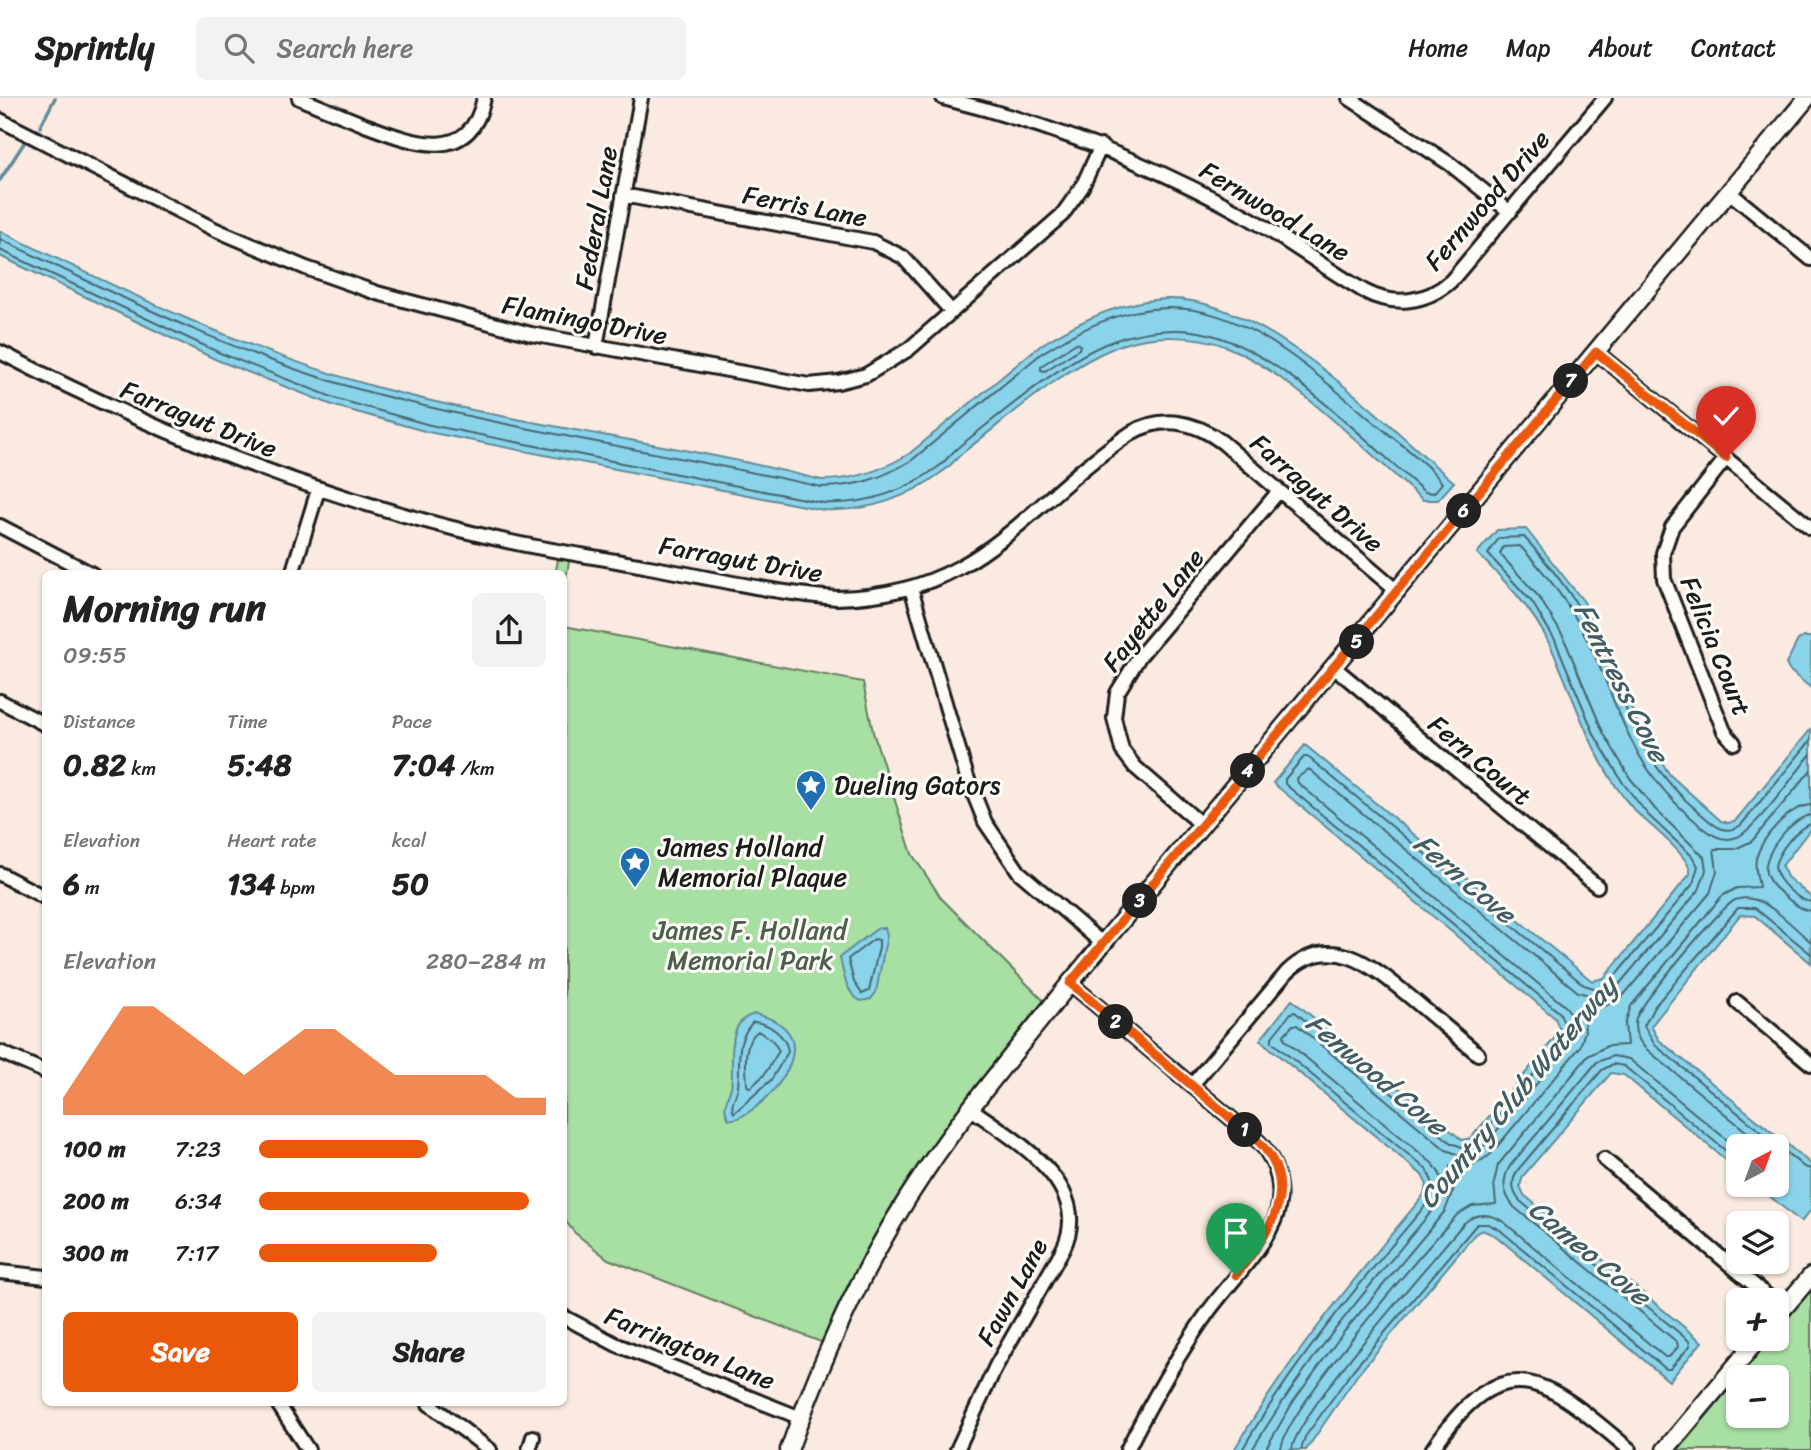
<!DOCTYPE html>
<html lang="en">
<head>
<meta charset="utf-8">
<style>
	:root { --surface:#fff; --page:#f2f2f2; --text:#222; --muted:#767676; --line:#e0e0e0; --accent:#ea580c }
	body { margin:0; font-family:Sriracha,sans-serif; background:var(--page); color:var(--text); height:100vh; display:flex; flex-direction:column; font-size:26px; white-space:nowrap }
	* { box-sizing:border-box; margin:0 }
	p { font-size:23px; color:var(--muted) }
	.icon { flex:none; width:38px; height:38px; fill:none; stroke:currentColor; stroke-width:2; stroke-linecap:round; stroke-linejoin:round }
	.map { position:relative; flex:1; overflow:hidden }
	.panel { position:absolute; left:42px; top:472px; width:525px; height:836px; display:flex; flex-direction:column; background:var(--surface); border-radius:10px; box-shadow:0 2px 5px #0004 }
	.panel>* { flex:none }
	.needle { width:46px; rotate:41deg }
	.tools { position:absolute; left:1726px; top:1036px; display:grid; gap:14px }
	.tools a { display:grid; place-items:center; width:63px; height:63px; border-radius:10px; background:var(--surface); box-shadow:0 2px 5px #0004; font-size:35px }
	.pin { position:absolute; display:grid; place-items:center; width:60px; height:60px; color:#fff; margin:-72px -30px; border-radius:50% 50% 50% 0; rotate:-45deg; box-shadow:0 0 7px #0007 }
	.pin .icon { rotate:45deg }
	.km { position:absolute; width:35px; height:35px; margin:-18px; border-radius:50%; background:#222; color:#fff; font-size:19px; line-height:35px; text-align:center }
	.round { display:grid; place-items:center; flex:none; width:74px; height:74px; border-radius:10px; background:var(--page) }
	.headline { display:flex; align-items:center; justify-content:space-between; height:119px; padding:0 21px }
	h1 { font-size:38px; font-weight:800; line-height:52px }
	.stats { display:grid; grid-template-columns:repeat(3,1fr); gap:10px; height:119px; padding:7px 21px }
	.stats div { display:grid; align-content:center }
	.stats b { font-size:30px; font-weight:800 }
	.stats small { font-size:19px; font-weight:400 }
	.stats p { font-size:19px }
	.chart { height:196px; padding:14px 21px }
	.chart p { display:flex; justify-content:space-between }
	.chart svg { width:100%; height:126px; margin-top:7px; fill:var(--accent); opacity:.7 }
	.button { display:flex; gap:14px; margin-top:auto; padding:14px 21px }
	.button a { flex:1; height:80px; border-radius:10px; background:var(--accent); color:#fff; font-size:28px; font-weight:800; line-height:80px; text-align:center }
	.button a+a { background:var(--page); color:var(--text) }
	ul { padding:0 21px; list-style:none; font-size:23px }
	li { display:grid; grid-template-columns:112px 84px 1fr; align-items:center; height:52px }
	li i { height:18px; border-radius:9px; background:var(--accent) }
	header { display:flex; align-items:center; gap:42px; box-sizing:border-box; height:98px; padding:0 35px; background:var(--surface); border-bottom:2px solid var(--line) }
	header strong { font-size:33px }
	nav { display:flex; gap:38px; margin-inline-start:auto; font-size:24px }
	.search { width:490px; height:63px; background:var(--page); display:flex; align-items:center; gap:18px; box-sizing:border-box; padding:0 24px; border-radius:10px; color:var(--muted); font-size:26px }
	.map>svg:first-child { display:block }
	.green { fill:#a8dfa3; stroke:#627e60; stroke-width:2 }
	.water { fill:#8ad4eb; stroke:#5e8a98; stroke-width:2 }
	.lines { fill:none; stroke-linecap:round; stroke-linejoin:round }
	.shore { stroke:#48666f; stroke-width:2 }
	.stream { stroke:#5e8a98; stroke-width:3.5 }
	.minor-casing { stroke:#1c1c1c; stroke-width:18 }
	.tertiary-casing { stroke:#1c1c1c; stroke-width:21 }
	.minor { stroke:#fdfcf7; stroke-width:12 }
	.tertiary { stroke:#fdfcf7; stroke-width:16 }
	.route-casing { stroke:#fff; stroke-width:14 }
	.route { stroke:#ea580c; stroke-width:9 }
	.labels { text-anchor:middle; stroke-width:6; stroke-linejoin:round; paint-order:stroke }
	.street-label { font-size:26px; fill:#1c1c1c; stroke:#fdfcf7 }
	.poi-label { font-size:26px; fill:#1c1c1c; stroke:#fdfcf7; text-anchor:start }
	.park-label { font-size:26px; fill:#4d604b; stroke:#fdfcf7 }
	.water-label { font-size:28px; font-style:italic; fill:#425c64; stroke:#fdfcf7 }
</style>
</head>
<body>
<header>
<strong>Sprintly</strong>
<div class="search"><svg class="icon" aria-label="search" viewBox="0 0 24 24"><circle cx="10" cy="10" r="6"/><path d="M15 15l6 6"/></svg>Search here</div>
<nav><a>Home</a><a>Map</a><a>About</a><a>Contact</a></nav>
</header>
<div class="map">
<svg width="1811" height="1352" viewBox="0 0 1811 1352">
	<rect width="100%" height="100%" fill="#fbeae1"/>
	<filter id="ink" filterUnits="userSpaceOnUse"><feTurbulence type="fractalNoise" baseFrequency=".0143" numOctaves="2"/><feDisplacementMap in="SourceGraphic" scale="14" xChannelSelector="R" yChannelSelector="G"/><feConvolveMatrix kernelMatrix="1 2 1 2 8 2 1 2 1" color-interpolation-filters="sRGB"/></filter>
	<g filter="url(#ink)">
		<path class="green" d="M559,457L570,458L564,492V476H555Z
			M564,528L863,584L873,634L912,756L942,801L1046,905L977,1001L826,1246L608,1161L575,1135L564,1121Z
			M1811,1192V1352H1678L1738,1280V1318H1776V1279H1739L1770,1241H1776V1234Z"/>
		<path class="water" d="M0,133C121,192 246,253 376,289C522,329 674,344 821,382C854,382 880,373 909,356L1038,249C1075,225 1122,202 1167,201C1263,198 1383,324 1454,384L1438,402H1423C1369,356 1292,276 1227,249C1195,236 1151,236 1118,248C1061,271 1013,316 965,353C957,359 951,368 942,374C906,401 868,414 824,412L428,334L335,308L217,262L0,158Z
			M1526,431L1584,504L1642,634L1670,677L1721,723L1729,725L1736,722L1811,631V730L1782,768L1787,779L1811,799V865L1755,818L1740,817L1651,928L1659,942L1811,1066V1112L1801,1124L1756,1087H1776V1048H1738V1072L1624,977L1611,975L1523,1078L1520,1088L1524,1097L1702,1244L1669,1283L1496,1138L1482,1132L1475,1136L1358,1276L1306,1352H1234C1288,1260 1355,1180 1423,1098L1427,1087L1422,1077L1260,942L1292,902L1462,1042L1471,1040L1554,941L1559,930L1555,920L1273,685L1305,647L1592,883L1604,880L1690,776C1693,760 1648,726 1635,713C1592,665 1577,604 1550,547C1533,511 1505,483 1477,455L1497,432Z
			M1804,539H1811V590L1789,572L1786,566L1798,542Z
			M878,830H885L887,837L876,894L871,901L861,903C846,896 843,874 840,859Z
			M755,916C844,936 752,1026 729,1021C721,1009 728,1001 731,989C735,967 723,923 755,916Z"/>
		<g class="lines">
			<path class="shore" d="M0,141C118,198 249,263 376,296C522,334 673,356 821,389C856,389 883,380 912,362L1042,255C1180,166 1253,221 1363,315C1382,332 1430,366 1442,385L1434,395L1425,394C1367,345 1282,254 1208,236C1181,229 1146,232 1119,241C1069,256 1003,315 961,347C952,354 946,363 938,369C904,394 867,407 824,405L430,327L337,301L220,255L0,152
				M1076,245L1080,247L1079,251L1045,273L1041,272V268Z
				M1811,717C1792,719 1762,755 1766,775C1769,786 1779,793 1787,800C1795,806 1801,812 1811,813
				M1811,726C1797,729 1778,754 1775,768C1776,783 1797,802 1811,804
				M874,841L879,842V849L869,893L862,896L854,884L848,861Z
				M1811,856L1755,810H1738L1654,909L1644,928L1655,947L1804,1069L1811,1071
				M753,924C768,924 787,938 788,954L771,982L734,1015C729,1006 737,998 738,988C741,964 734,944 753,924Z
				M758,933L773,943L779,953L764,977L750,990L747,987C746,969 742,944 758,933Z
				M1764,1048L1645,950C1638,942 1633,931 1636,920C1642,904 1720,810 1735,802C1763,792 1791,828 1811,844
				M1242,1352C1295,1261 1362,1183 1429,1103L1434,1088L1427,1072L1272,944V939L1291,915L1295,914L1451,1045L1462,1049L1476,1044L1560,945L1566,931L1560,915L1285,686V681L1304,659H1308L1584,887L1597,891L1610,884L1693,786L1698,768L1692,758L1648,717L1623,685L1595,638L1555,542L1532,504L1488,456L1499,440L1524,439C1547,464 1568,490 1585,520C1626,593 1629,657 1700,715C1713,726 1724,739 1741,727L1811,642
				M1252,1352C1305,1263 1370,1187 1436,1108C1445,1092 1445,1080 1433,1066L1285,942L1284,937L1293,927H1297L1446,1052L1462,1058L1482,1050L1567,950C1577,935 1577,923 1566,909L1298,685L1297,680L1309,671L1578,894L1597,899L1616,890L1699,792L1706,772L1704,759L1655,711L1630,680L1603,634L1563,538L1539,499L1500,456L1503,449L1520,448C1542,471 1562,496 1578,524C1620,600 1622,662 1695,723C1707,733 1720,746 1737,739C1755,732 1797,673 1811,656
				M1265,1352L1293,1304L1343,1235L1445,1113L1454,1090L1450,1068L1474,1067L1490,1057L1580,949L1585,933L1583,910L1603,909L1622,899L1710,795L1717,773L1714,751H1735L1752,743L1811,672
				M1281,1352C1282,1316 1425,1152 1457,1117L1472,1108L1496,1106L1494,1085L1498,1067L1588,958L1607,948L1627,947L1625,926L1631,908L1722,798L1737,790L1759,789C1758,780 1754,771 1756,761C1761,740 1789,708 1811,707
				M1292,1352C1294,1318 1434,1161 1463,1126C1477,1113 1491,1115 1505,1125L1665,1259H1669L1678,1249L1677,1244L1514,1109C1503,1096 1501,1083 1510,1068L1597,964L1613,958L1629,961L1738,1051
				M1301,1352L1305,1339L1353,1272L1477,1126H1488L1500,1132L1666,1271H1670L1690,1248L1689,1243L1520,1103C1512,1094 1511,1084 1517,1073L1602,972L1613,966L1624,968L1738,1063"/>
			<path class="stream" d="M40,29L55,0
				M0,82L24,45"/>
			<g class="minor-casing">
				<path id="minor" d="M299,0C320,9 343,18 365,27C410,44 470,69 484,0
					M943,0C1052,27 1154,66 1251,121C1290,144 1326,171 1364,193C1394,209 1426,205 1451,183L1605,0
					M1349,0L1450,66L1510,114
					M0,22L214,131L306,170L377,195L531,236L809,287L838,284L866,277L909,251L1062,117L1082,89L1101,48
					M1729,94L1811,161
					M623,97L873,144L903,159L952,214
					M596,249L641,0
					M0,254C157,336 320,400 493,440C544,452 597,459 649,469C711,480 774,495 837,500C984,497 1023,407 1131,335C1162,317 1194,323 1222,344L1398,494
					M1596,254L1811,430
					M1726,360L1672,429L1663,455L1664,481L1724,633L1734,645
					M0,428L92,476
					M292,476L318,392
					M911,490L967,679L985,724L1019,774L1103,846
					M1335,570L1597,788
					M0,603L46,627
					M1202,727L1135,669L1122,652L1114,620L1117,595L1139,559L1279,393
					M0,776L46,800
					M1070,885L1259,1044C1278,1064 1284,1093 1276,1118C1265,1150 1228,1186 1208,1214C1177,1258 1151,1304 1127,1352
					M1737,904L1811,966
					M0,954L46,974
					M1192,987L1287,874C1333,830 1377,872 1415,903C1436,921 1457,938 1478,956
					M1604,1061L1772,1202
					M0,1174L46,1179
					M564,1219L617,1247L801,1320
					M278,1306L308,1352
					M429,1306L490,1352
					M529,1352L533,1339
					M957,1352L996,1268L1063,1151C1095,1086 1012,1041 970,1010
					M1432,1352C1505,1241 1549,1284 1630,1352"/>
			</g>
			<g class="tertiary-casing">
				<path id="tertiary" d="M1776,1219L1811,1178
					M789,1352C823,1257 867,1159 924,1075C968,1009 1020,948 1070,885L1807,0
					M1665,1352L1758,1241"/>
			</g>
			<use href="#minor" class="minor"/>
			<use href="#tertiary" class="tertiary"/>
		</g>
	</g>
	<g class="lines" filter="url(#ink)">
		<g class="route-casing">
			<path id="route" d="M1236,1177C1267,1136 1304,1091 1259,1044L1070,885L1596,254L1726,360"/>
		</g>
		<use href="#route" class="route"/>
	</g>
	<defs>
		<g id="sight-pin" transform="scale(1.575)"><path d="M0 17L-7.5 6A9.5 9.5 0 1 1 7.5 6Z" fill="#1f6fb2" stroke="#fdfcf7"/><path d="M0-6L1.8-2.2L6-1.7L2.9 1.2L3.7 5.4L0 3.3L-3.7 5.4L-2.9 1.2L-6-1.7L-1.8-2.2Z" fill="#fff"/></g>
	</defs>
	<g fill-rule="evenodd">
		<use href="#sight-pin" x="811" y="687"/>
		<use href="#sight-pin" x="635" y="764"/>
	</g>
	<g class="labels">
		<g class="street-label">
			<text transform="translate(1487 102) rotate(-49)" y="9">Fernwood Drive</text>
			<text transform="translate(805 108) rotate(11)" y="9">Ferris Lane</text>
			<text transform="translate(1275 113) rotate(31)" y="9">Fernwood Lane</text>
			<text transform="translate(596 120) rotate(-80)" y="9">Federal Lane</text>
			<text transform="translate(585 222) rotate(11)" y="9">Flamingo Drive</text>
			<text transform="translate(199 321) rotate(22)" y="9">Farragut Drive</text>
			<text transform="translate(1317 395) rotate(41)" y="9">Farragut Drive</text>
			<text transform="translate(741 461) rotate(10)" y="9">Farragut Drive</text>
			<text transform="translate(1153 512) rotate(-52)" y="9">Fayette Lane</text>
			<text transform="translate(1716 548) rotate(68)" y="9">Felicia Court</text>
			<text transform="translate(1480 662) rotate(40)" y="9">Fern Court</text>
			<text transform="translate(1012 1194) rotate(-61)" y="9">Fawn Lane</text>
			<text transform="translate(690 1250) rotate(22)" y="9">Farrington Lane</text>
		</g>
		<g class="poi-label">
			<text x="834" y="696">Dueling Gators</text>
			<text x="658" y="758">James Holland<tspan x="658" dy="30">Memorial Plaque</tspan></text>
		</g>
		<g class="park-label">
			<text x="750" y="841">James F. Holland<tspan x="750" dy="30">Memorial Park</tspan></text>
		</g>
		<g class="water-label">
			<text transform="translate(1622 584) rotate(63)" y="10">Fentress Cove</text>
			<text transform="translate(1465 780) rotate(40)" y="10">Fern Cove</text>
			<text transform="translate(1377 976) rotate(40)" y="10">Fenwood Cove</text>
			<text transform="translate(1517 994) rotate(-50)" y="10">Country Club Waterway</text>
			<text transform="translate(1590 1154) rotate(40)" y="10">Cameo Cove</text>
		</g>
	</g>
</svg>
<div class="tools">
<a><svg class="needle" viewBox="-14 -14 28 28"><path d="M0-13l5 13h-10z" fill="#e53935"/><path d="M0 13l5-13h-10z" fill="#767676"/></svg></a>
<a><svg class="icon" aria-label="layers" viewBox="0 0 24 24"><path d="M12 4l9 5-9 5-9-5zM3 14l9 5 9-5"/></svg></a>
<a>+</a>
<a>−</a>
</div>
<div class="pin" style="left:1236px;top:1177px;background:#1e9e55"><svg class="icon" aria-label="arrive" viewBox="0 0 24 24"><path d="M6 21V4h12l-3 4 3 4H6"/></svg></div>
<div class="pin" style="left:1726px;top:360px;background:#d93025"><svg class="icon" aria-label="check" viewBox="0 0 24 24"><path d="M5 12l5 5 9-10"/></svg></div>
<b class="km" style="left:1245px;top:1032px">1</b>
<b class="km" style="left:1116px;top:924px">2</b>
<b class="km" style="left:1140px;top:803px">3</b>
<b class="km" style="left:1248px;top:673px">4</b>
<b class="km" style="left:1357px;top:544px">5</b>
<b class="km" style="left:1464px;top:413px">6</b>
<b class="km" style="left:1571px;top:283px">7</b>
<section class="panel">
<div class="headline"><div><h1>Morning run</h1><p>09:55</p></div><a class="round"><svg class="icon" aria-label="share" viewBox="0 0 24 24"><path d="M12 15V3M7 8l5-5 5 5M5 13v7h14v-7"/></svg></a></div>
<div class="stats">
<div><p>Distance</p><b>0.82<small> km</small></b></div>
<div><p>Time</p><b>5:48</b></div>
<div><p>Pace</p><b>7:04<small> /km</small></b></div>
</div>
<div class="stats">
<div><p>Elevation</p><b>6<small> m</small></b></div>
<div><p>Heart rate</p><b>134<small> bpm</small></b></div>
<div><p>kcal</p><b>50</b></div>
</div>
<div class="chart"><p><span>Elevation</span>280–284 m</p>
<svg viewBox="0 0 160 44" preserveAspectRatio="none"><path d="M0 44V38L10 22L20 6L30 6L40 14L50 22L60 30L70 22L80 14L90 14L100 22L110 30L120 30L130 30L140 30L150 38L160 38V44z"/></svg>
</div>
<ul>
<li><b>100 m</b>7:23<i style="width:59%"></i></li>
<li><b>200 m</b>6:34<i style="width:94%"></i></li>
<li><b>300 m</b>7:17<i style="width:62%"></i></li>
</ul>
<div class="button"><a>Save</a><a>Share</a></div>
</section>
</div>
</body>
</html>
